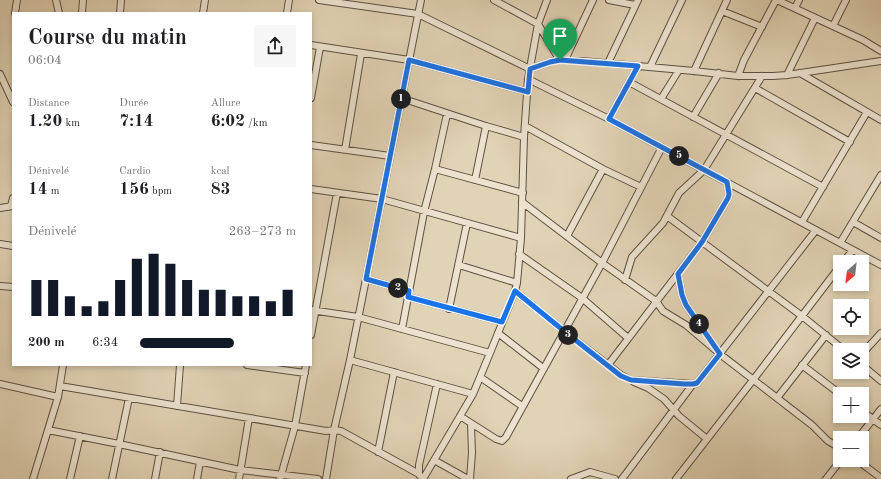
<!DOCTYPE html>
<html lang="fr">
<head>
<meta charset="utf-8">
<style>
	:root { --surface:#fff; --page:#f6f6f6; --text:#202124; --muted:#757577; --accent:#111827 }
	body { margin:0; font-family:"Old Standard TT",serif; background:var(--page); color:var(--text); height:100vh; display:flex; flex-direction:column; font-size:15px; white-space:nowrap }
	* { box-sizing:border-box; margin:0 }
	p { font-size:13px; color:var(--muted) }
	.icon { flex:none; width:22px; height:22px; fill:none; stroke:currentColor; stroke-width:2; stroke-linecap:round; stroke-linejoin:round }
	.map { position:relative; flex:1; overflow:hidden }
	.drawer { position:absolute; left:12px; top:12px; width:300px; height:354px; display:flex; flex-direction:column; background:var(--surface); border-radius:0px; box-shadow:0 2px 6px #0003 }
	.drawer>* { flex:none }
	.needle { width:26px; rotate:208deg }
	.tools { position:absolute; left:833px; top:255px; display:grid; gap:8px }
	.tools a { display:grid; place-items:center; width:36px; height:36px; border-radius:0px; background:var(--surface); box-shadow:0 2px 6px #0003; font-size:20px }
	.pin { position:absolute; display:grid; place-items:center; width:34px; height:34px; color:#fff; margin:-41px -17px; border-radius:50% 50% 50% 0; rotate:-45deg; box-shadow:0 0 4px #0007 }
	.pin .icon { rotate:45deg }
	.km { position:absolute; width:20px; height:20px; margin:-10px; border-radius:50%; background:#222; color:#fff; font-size:11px; line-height:20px; text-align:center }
	.round { display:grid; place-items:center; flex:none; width:42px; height:42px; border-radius:0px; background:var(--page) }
	.head { display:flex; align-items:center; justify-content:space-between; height:68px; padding:0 16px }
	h1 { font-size:22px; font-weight:700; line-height:30px }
	.metrics { display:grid; grid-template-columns:repeat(3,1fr); gap:6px; height:68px; padding:4px 16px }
	.metrics div { display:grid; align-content:center }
	.metrics b { font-size:17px; font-weight:700 }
	.metrics small { font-size:11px; font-weight:400 }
	.metrics p { font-size:11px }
	.chart { height:112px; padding:8px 16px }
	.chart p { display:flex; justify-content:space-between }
	.chart svg { width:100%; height:72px; margin-top:4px; stroke:var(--accent); stroke-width:6 }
	ul { padding:0 16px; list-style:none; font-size:13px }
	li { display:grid; grid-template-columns:64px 48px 1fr; align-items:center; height:30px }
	li i { height:10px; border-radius:5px; background:var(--accent) }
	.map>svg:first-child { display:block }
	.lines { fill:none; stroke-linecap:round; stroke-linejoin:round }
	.minor-casing { stroke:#5d5142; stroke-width:8 }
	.minor { stroke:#ece2cf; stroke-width:6 }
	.route-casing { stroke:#fff; stroke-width:8 }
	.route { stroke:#1a73e8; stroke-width:5 }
</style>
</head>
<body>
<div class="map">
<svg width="881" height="479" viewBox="0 0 881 479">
	<rect width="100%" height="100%" fill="#e1d3b5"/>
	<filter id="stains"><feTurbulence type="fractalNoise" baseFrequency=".005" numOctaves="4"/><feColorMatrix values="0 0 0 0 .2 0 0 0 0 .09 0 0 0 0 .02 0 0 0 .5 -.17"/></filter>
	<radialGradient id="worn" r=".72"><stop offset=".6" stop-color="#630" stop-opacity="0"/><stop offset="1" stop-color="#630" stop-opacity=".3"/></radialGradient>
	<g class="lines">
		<g class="minor-casing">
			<path id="minor" d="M56,0L59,13
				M319,0L418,14L530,69L550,62L559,59L694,71L738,76H773L787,75L881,61
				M494,0L538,24L559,59
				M609,0L635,5
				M777,0L863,40L881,51
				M795,8L799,0
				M722,11L762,27
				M15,13L17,0
				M82,13L83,0
				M120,13L121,0
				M203,13L205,0
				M287,13L289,0
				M833,26L846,0
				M311,45L409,60L528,92
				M565,60L593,0
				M608,63L638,0
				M650,67L682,0
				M694,71L727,0
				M800,73L881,120
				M0,74L13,102
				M787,75L815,18
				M738,76L744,60L776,0
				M528,79L609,119L881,265
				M629,82L823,187
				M755,88L850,142
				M311,98L320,47
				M401,98L486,126L524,137
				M661,99L679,70
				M693,117L719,73
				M609,119L638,66
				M525,126L603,169L641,187
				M311,145L390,156
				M345,150L361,54
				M435,169L523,193
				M475,180L486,126
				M311,189L382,199L521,238
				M522,202L602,263L656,301L663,311L686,325L720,354L812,425L828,441L840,448
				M11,206L13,198
				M0,208L13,206
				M667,216L802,316L844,350
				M802,222L867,112
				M853,222L881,238
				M567,236L603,169
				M840,243L881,175
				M0,244L13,246
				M519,254L582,298L628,338
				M843,262L853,250
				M459,265L517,283
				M678,274L682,295L686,305L714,346
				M366,279L409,291
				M625,280L632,257L663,223L679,193L704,170L762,76
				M0,286L13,287
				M515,291L564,331L621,375L631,380L693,384L697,383L816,230
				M408,297L502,322
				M449,309L467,223
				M311,310L358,317L490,353
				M402,329L424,212L435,169L447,114
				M498,333L543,368
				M311,335L337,193
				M862,354L881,333
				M350,360L473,394
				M247,365L305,373
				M608,365L702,242L728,198L729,194L727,182
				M802,365L840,394
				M862,365L881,381
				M480,377L522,406
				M634,382L648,388L664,399L679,416L707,439
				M0,384L58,397
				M60,386L326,431L334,430L341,431L419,474
				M777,398L826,335
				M177,406L180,365
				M862,411L881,425
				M460,416L496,439L502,441L506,437L602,263L662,147
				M48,430L119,444L240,470L318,479
				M858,438L881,409
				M378,452L394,372
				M434,460L468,479
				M857,460L881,478
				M420,476L419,474V465L437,384
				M33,479L58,397L63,365
				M70,479L80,436
				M112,479L129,398
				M155,479L160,452
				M197,479L200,462
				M239,479L249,418
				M280,479L295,426L306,365
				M326,479L334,430L350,360L421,0
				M423,479L473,394L490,353L515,291L517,283L521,238L524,137L528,79L538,24L547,0
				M470,479L472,453L471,424
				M571,479L590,472L615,479
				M622,479L693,384
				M676,479L753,380L840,266
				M826,479L841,460"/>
		</g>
		<use href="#minor" class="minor"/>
	</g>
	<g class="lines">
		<g class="route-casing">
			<path id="route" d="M409,60L528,92L530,69L550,62L560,60L638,66L609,119L727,182L729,194L728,198L702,242L678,274L682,295L686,305L720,354L697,383L693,384H684L631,380L621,376L564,331L515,291L502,322L408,297L409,291L366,279Z"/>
		</g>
		<use href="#route" class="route"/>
	</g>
	<rect width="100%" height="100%" filter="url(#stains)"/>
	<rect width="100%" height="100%" fill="url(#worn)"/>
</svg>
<div class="tools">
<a><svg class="needle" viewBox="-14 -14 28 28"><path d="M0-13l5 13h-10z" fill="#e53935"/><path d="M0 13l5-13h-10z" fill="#757577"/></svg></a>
<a><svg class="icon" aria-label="locate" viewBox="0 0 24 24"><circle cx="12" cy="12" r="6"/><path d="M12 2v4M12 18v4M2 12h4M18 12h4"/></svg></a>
<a><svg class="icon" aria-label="layers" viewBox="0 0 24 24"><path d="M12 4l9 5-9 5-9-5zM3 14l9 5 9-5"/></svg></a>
<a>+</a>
<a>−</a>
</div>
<div class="pin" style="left:560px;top:60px;background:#1e9e55"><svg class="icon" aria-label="arrive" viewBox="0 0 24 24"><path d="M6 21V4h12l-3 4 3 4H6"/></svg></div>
<b class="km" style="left:401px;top:99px">1</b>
<b class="km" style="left:398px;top:288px">2</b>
<b class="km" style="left:568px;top:335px">3</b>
<b class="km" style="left:699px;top:324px">4</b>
<b class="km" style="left:679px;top:156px">5</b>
<section class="drawer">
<div class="head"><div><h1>Course du matin</h1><p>06:04</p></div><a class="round"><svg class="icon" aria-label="share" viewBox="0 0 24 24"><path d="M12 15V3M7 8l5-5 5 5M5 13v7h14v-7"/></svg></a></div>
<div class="metrics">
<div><p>Distance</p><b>1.20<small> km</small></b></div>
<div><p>Durée</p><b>7:14</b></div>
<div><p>Allure</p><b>6:02<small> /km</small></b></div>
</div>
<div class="metrics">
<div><p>Dénivelé</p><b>14<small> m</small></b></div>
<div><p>Cardio</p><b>156<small> bpm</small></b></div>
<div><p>kcal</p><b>83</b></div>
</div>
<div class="chart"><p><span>Dénivelé</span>263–273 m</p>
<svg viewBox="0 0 160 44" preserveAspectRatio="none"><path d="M5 44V22M15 44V22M25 44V32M35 44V38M45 44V35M55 44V22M65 44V9M75 44V6M85 44V12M95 44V22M105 44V28M115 44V28M125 44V32M135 44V32M145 44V35M155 44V28"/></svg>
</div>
<ul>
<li><b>200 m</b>6:34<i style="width:60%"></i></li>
</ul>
</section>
</div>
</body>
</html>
